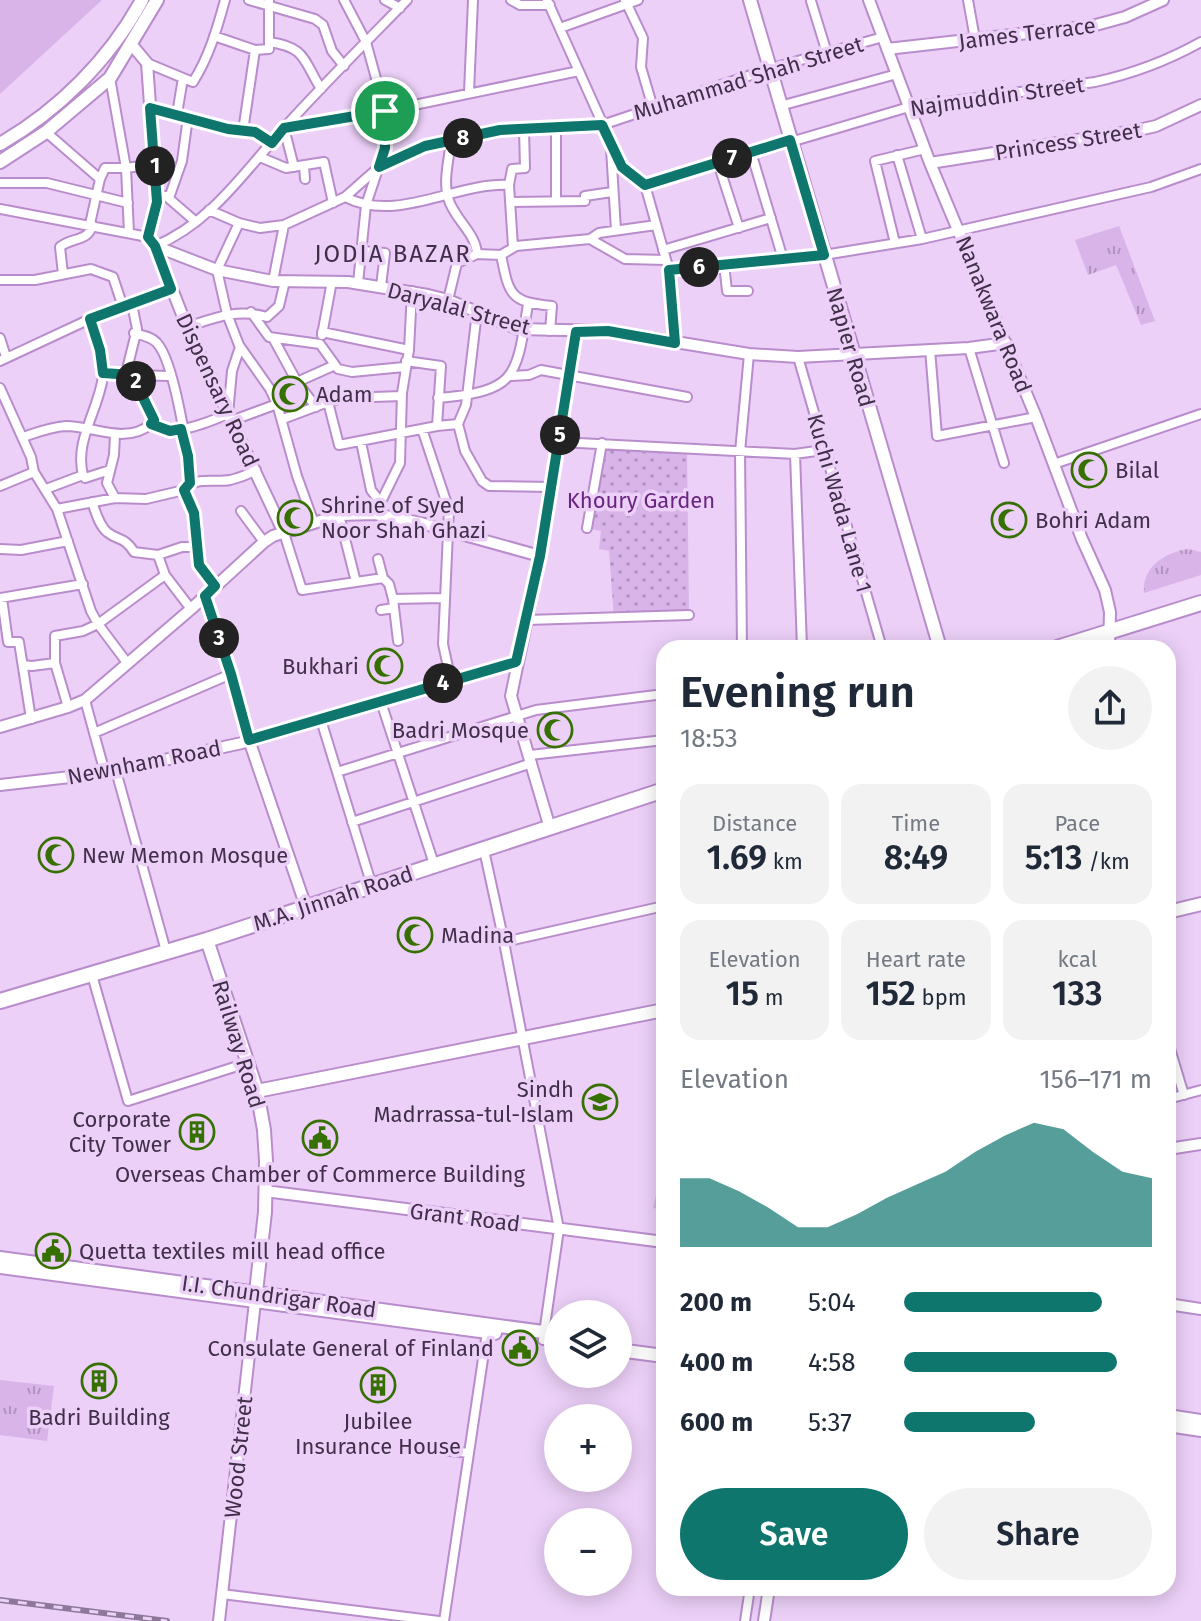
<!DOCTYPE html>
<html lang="en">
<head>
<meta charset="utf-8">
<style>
	:root { --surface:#fff; --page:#f2f2f3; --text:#1f2937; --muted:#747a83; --accent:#0f766e }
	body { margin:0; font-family:"Fira Sans",sans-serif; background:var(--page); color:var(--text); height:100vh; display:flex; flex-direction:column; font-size:30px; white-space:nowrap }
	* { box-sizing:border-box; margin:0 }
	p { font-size:26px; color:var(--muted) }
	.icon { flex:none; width:44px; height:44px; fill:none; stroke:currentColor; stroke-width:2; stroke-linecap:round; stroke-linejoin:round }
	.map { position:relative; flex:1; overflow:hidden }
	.sheet { position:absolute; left:656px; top:640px; width:520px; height:956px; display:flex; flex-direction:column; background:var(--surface); border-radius:24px; box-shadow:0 4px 20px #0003 }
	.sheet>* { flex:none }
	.controls { position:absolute; left:544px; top:1300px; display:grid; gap:16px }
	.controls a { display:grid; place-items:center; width:88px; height:88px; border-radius:50%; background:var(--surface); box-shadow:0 4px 20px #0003; font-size:40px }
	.pin { position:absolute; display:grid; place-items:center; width:68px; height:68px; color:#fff; margin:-34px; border:4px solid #fff; border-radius:50%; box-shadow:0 2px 8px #0007 }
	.km { position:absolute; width:40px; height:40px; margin:-20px; border-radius:50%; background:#222; color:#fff; font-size:22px; line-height:40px; text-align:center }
	.round { display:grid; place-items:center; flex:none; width:84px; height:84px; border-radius:42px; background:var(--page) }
	.summary { display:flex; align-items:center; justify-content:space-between; height:136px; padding:0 24px }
	h1 { font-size:44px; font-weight:600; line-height:60px }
	.stats { display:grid; grid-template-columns:repeat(3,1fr); gap:12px; height:136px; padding:8px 24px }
	.stats div { display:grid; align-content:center; border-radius:20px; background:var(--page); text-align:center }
	.stats b { font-size:34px; font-weight:600 }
	.stats small { font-size:22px; font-weight:400 }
	.stats p { font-size:22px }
	.chart { height:224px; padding:16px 24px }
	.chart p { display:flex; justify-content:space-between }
	.chart svg { width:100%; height:144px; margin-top:8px; fill:var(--accent); opacity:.7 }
	.cta { display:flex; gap:16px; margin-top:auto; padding:16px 24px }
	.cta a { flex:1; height:92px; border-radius:48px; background:var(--accent); color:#fff; font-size:32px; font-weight:600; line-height:92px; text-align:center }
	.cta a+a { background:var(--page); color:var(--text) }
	ul { padding:0 24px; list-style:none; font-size:26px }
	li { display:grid; grid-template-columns:128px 96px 1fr; align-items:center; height:60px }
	li i { height:20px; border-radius:10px; background:var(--accent) }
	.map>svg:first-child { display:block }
	.grass { fill:url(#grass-tufts) }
	.park { fill:url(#park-dots) }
	.pitch { fill:#d8b4e8 }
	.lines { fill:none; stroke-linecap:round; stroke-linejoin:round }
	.minor-casing { stroke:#b98ccc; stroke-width:12 }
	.tertiary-casing { stroke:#b98ccc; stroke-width:14 }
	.secondary-casing { stroke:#b98ccc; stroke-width:16 }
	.primary-casing { stroke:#b98ccc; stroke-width:16 }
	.trunk-casing { stroke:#b98ccc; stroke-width:18 }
	.minor { stroke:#fff; stroke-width:8 }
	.tertiary { stroke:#fff; stroke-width:10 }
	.secondary { stroke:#fff; stroke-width:12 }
	.primary { stroke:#fff; stroke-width:12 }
	.trunk { stroke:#fff; stroke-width:14 }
	.rail-casing { stroke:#8e7899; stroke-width:6 }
	.rail { stroke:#ecd0f8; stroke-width:3; stroke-dasharray:9; stroke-linecap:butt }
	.route-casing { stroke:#fff; stroke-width:16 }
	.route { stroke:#0f766e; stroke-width:10 }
	.labels { text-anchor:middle; stroke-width:7; stroke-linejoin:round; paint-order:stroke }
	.street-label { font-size:22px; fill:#412f4a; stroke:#ecd0f8 }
	.poi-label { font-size:22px; fill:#412f4a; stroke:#ecd0f8; text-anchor:start }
	.park-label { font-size:22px; fill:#692582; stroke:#ecd0f8 }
	.neighbourhood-label { font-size:24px; letter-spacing:2px; fill:#412f4a; stroke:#ecd0f8 }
</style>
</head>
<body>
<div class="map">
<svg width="1201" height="1621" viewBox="0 0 1201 1621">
	<defs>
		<pattern id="grass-tufts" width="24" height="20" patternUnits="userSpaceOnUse" patternTransform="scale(2)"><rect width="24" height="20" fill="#d8b4e8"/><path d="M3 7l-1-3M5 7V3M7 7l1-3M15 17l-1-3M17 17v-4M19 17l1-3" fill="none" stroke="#b193be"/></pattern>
		<pattern id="park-dots" width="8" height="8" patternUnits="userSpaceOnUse" patternTransform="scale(2)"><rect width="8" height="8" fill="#d8b4e8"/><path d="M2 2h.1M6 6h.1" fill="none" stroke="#b193be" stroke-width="1.8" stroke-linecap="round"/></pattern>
	</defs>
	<rect width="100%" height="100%" fill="#ecd0f8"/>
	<path class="grass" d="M1119,226L1155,321L1141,325L1116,265L1088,275L1075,240Z
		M1188,549L1201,552V575L1144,593C1142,567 1164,553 1188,549Z
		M0,1380L54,1386L47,1441L0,1435Z"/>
	<path class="park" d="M602,443L687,448L689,615L614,618L609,551L599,549L601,531L587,528Z"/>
	<path class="pitch" d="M0,0H102L0,94Z
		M664,1162V1210L653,1208Z"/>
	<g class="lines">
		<g class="minor-casing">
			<path id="minor" d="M249,0L315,19L323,25L332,51L344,66
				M344,0L366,42L385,111V148L366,205L358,283
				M385,0L400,8
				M511,0L520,5H550
				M547,0L622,167L645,185L669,270L675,343
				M625,0L643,38L641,67L653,108
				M968,0L975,39
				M811,1L827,53
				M560,28L638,0
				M214,36L255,50
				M269,42C306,47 303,60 321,89
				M147,63L183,78L177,114
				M183,78L193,82C209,57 217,29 225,0
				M469,92L473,0
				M780,106L897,74
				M150,108L228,129L255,132L272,143
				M556,127V200
				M243,131L255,50L269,49V0
				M46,132L100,179L90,224
				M451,141C449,159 443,181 448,198C454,219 476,233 477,254
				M611,149L616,230
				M751,152L783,259
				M897,155L922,239
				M260,157L286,168L324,162L333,203
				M718,163L739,228
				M304,166L305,179
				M294,167L284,128L385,111L579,71
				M100,179L105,168H126L110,78
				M0,183H47L128,203
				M645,185L909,107L1095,82C1132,74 1167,61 1201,42
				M156,195L166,196L196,222
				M345,197C398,224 455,182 509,185
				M169,198L182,161L188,117
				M511,202L585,201V196L612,192
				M0,209L148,237
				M209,210L239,223L260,228L284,225L345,197L379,167L425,146L500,130L602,125L769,69L883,37
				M239,223L217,270L227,314L239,345L270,389L277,404L297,476L314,523
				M129,233L126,168L155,164
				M590,239L599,233L656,225
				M895,243L875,161L925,149
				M155,246C211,223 245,171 284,128C324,84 366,42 407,0
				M513,247L509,185L512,169L525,168L524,129
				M663,250L771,218
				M362,251L385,253L381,286
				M501,255C509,295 510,302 552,306L550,331
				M724,264L727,291H748
				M669,270L824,255L922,239L1151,187L1201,169
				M63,274L60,247C71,237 89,242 92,225
				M0,280H35L91,269L113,277L123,307
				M273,281L284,225
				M448,300L457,263L477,254L501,255L516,246L590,239L625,259L666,260
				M132,304L137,329L126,373L132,375L154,420L151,424
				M251,312L269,337L320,344L338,369L352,372L404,367
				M477,312L466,405L458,424L465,451L482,481L489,486L551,487
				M187,327C214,318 238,308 267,317L279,306L285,281
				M322,332L409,350
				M134,333C142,335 152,337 157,343C174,361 189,455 190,483
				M322,335L332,281
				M0,338L6,357
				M273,338L297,382L316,407
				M969,348L1004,463
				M930,349L937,436L1036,417
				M798,357L882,648
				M0,361L90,319L171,289
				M406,361L441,366L437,426
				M103,373H126
				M132,375L169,376
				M511,376L529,375L541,370L687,397
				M297,382L335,365
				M0,388L31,457L34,472L57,509L91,611L98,624L128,664
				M438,398C517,391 516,379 528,304
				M328,402L344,398L402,396
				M283,419L328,402L339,445L437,426L458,424
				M231,421L277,404
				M151,424C178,436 201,425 228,414L232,371L240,347
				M422,429L449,510L443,644L451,681
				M23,437C38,432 50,427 66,426C94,426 126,445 151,424
				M361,442L371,490L381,503
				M559,442L795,454L823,450
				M795,454L802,648
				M1054,464L1201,414
				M83,475C74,440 99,410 103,376C105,357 96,337 90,319
				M0,486L34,472
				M46,489L83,475L85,478L110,470
				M184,490L194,513L199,565L215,586
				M115,498L107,483L114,455L115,434
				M92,502C96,513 99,525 107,532C118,541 124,536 134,552L158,555L182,547H196
				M57,509L115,498L146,499L184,490C194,476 214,483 230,480C239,478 247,475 256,470
				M241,511L264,542
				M375,514L400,463L402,393L409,350L412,291
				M339,515L356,582
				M587,528L602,443
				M284,533L302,590L383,578L389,584L393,599L443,598
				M0,549L21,550L68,541
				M158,555L165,575L191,609
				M378,559L383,578
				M0,598L83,584
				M2,598L8,642H19L31,719
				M393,599L398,641
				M381,610L394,608
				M527,620L689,615
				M742,648L740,452L749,354
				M23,665L32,666L55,663
				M85,700L105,773
				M381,702L434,864
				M68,707L55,663V636L83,631L98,624L165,575
				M321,720L372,886
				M94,733L231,674
				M530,755L664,740
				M116,771L166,951
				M337,772L536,710L664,694
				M352,822L532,763
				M484,850L504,942L559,1229L543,1340
				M504,942L664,906
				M92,975L128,1101L247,1063
				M1168,1042L1184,1095
				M1168,1099L1201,1090
				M413,1447L469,1453
				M222,1594L439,1621
				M444,1621L487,1332
				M745,1621L750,1588"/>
		</g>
		<g class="tertiary-casing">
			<path id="tertiary" d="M869,0L930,163L1036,417L1082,539L1105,590L1110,612L1109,648
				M132,45L147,63L157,202L148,237L155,246L187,327L284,533
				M887,49L1092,26L1125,17L1163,0
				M930,163L1134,131L1156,126L1201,105
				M155,246L217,270L273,281L348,282L428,295L448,300L518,329L608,331L749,354L798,357L969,348L1006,343
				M205,596L231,674L249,740L306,907
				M0,727L68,707L85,700L191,609L264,542L273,536L339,515L375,514L421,523L540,556
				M0,785L105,773L242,743L516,662
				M550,828L511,696L540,556L576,332
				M1168,1149L1201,1144
				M265,1191L664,1242
				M1168,1304L1201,1309
				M219,1621L256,1293
				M764,1621L769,1588"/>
		</g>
		<g class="secondary-casing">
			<path id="secondary" d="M1168,912L1201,904
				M207,940L257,1091L264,1130L266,1161L265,1212L256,1292
				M257,1091L664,1010"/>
		</g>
		<g class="primary-casing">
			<path id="primary" d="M750,0L940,648
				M0,144C59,110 109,60 142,0
				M0,162L46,132L110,78L157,0
				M0,1258L558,1334
				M0,1267L495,1333
				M618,1350L664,1356
				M1168,1416L1201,1421
				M1168,1425L1201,1430"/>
		</g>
		<g class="trunk-casing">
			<path id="trunk" d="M1057,648L1201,603
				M0,1001L207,940L664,790"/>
		</g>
		<use href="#minor" class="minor"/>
		<use href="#tertiary" class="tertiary"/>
		<use href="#secondary" class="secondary"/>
		<use href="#primary" class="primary"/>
		<use href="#trunk" class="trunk"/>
		<g class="rail-casing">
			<path id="rail" d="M0,1600L167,1621"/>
		</g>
		<use href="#rail" class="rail"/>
	</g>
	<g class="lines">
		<g class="route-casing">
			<path id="route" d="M150,108L228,129L255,132L272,143L284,128L385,111V148L379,167L425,146L500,130L602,125L622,167L645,185L790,140L824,255L669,270L675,343L608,331L576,332L540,556L516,662L249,740L231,674L205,596L215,586L199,565L194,513L184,490L190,483L188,456L181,429L170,431L151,424L154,420L132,375L103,373L100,350L90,319L171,289L155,246L148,237L157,202Z"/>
		</g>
		<use href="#route" class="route"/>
	</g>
	<defs>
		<g id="mosque-ring" transform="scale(1.8)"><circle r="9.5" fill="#ecd0f8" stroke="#367000" stroke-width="1.5"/><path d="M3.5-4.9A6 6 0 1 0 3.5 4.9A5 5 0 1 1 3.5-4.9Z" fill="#367000"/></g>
		<g id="university-ring" transform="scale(1.8)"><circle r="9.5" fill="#ecd0f8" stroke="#367000" stroke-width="1.5"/><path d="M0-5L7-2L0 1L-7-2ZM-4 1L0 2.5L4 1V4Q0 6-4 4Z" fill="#367000"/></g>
		<g id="building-ring" transform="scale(1.8)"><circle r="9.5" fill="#ecd0f8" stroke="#367000" stroke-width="1.5"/><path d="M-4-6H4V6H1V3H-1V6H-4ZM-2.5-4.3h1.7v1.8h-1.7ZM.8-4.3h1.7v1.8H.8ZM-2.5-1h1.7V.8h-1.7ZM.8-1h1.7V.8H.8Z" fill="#367000"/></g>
		<g id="civic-ring" transform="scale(1.8)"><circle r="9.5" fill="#ecd0f8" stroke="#367000" stroke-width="1.5"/><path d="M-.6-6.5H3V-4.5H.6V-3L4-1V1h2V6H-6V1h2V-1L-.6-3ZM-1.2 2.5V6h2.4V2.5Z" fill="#367000"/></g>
	</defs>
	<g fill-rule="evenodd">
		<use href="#mosque-ring" x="290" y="394"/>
		<use href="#mosque-ring" x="1089" y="470"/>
		<use href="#mosque-ring" x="295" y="518"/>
		<use href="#mosque-ring" x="1009" y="520"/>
		<use href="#mosque-ring" x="385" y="666"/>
		<use href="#mosque-ring" x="555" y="730"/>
		<use href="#mosque-ring" x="56" y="855"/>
		<use href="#mosque-ring" x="415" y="935"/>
		<use href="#university-ring" x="600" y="1102"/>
		<use href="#building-ring" x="197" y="1132"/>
		<use href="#civic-ring" x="320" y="1138"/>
		<use href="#civic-ring" x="53" y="1251"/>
		<use href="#civic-ring" x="520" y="1348"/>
		<use href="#building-ring" x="99" y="1381"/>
		<use href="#building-ring" x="378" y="1385"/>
	</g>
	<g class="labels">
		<g class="street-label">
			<text transform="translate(1027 33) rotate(-7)" y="8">James Terrace</text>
			<text transform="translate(748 78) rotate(-17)" y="8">Muhammad Shah Street</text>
			<text transform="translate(997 96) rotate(-8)" y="8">Najmuddin Street</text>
			<text transform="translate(1068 141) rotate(-9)" y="8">Princess Street</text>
			<text transform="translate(459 308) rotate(15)" y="8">Daryalal Street</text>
			<text transform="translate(994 314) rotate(68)" y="8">Nanakwara Road</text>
			<text transform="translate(851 347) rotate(74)" y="8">Napier Road</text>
			<text transform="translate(218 390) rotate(65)" y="8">Dispensary Road</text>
			<text transform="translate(840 503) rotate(74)" y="8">Kuchi Wada Lane 1</text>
			<text transform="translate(144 762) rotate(-11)" y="8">Newnham Road</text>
			<text transform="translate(333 898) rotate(-18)" y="8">M.A. Jinnah Road</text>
			<text transform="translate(239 1044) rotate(73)" y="8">Railway Road</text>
			<text transform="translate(465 1217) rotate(7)" y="8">Grant Road</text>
			<text transform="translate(279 1296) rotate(8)" y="8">I.I. Chundrigar Road</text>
			<text transform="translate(238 1457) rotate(-84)" y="8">Wood Street</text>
		</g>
		<g class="poi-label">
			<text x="316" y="402">Adam</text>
			<text x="1115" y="478">Bilal</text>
			<text x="321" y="513">Shrine of Syed<tspan x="321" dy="25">Noor Shah Ghazi</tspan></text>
			<text x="1035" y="528">Bohri Adam</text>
			<text x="359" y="674" text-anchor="end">Bukhari</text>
			<text x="529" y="738" text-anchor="end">Badri Mosque</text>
			<text x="82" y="863">New Memon Mosque</text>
			<text x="441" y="943">Madina</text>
			<text x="574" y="1097" text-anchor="end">Sindh<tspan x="574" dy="25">Madrrassa-tul-Islam</tspan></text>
			<text x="171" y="1127" text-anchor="end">Corporate<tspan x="171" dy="25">City Tower</tspan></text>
			<text x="320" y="1182" text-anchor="middle">Overseas Chamber of Commerce Building</text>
			<text x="79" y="1259">Quetta textiles mill head office</text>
			<text x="494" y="1356" text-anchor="end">Consulate General of Finland</text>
			<text x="99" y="1425" text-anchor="middle">Badri Building</text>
			<text x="378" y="1429" text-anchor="middle">Jubilee<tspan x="378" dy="25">Insurance House</tspan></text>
		</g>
		<g class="park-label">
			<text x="641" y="508">Khoury Garden</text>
		</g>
		<g class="neighbourhood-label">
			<text x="393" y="262">JODIA BAZAR</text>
		</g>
	</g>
</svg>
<div class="controls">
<a><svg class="icon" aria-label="layers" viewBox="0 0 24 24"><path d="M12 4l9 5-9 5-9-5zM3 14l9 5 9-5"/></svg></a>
<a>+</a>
<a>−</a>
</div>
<div class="pin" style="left:385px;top:111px;background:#1e9e55"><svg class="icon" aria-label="arrive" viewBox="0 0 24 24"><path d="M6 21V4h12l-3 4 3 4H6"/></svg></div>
<b class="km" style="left:155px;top:166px">1</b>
<b class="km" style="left:136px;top:381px">2</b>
<b class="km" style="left:219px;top:638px">3</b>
<b class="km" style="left:443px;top:683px">4</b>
<b class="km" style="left:560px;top:435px">5</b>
<b class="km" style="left:699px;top:267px">6</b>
<b class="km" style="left:732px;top:158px">7</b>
<b class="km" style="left:463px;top:138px">8</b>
<section class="sheet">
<div class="summary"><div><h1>Evening run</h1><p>18:53</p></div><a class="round"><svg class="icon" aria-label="share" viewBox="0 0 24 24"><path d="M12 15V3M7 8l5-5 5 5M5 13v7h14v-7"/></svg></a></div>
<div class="stats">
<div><p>Distance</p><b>1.69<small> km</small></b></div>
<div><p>Time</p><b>8:49</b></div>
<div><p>Pace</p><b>5:13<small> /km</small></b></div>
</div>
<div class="stats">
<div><p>Elevation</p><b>15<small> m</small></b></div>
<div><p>Heart rate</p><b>152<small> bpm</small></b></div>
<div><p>kcal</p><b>133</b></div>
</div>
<div class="chart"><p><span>Elevation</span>156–171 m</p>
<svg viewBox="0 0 160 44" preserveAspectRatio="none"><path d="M0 44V23L10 23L20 27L30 32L40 38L50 38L60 34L70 29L80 25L90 21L100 15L110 10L120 6L130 8L140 15L150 21L160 23V44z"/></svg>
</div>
<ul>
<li><b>200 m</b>5:04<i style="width:80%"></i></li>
<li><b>400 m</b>4:58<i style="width:86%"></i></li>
<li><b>600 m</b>5:37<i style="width:53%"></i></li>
</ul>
<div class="cta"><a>Save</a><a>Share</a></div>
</section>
</div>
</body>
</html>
